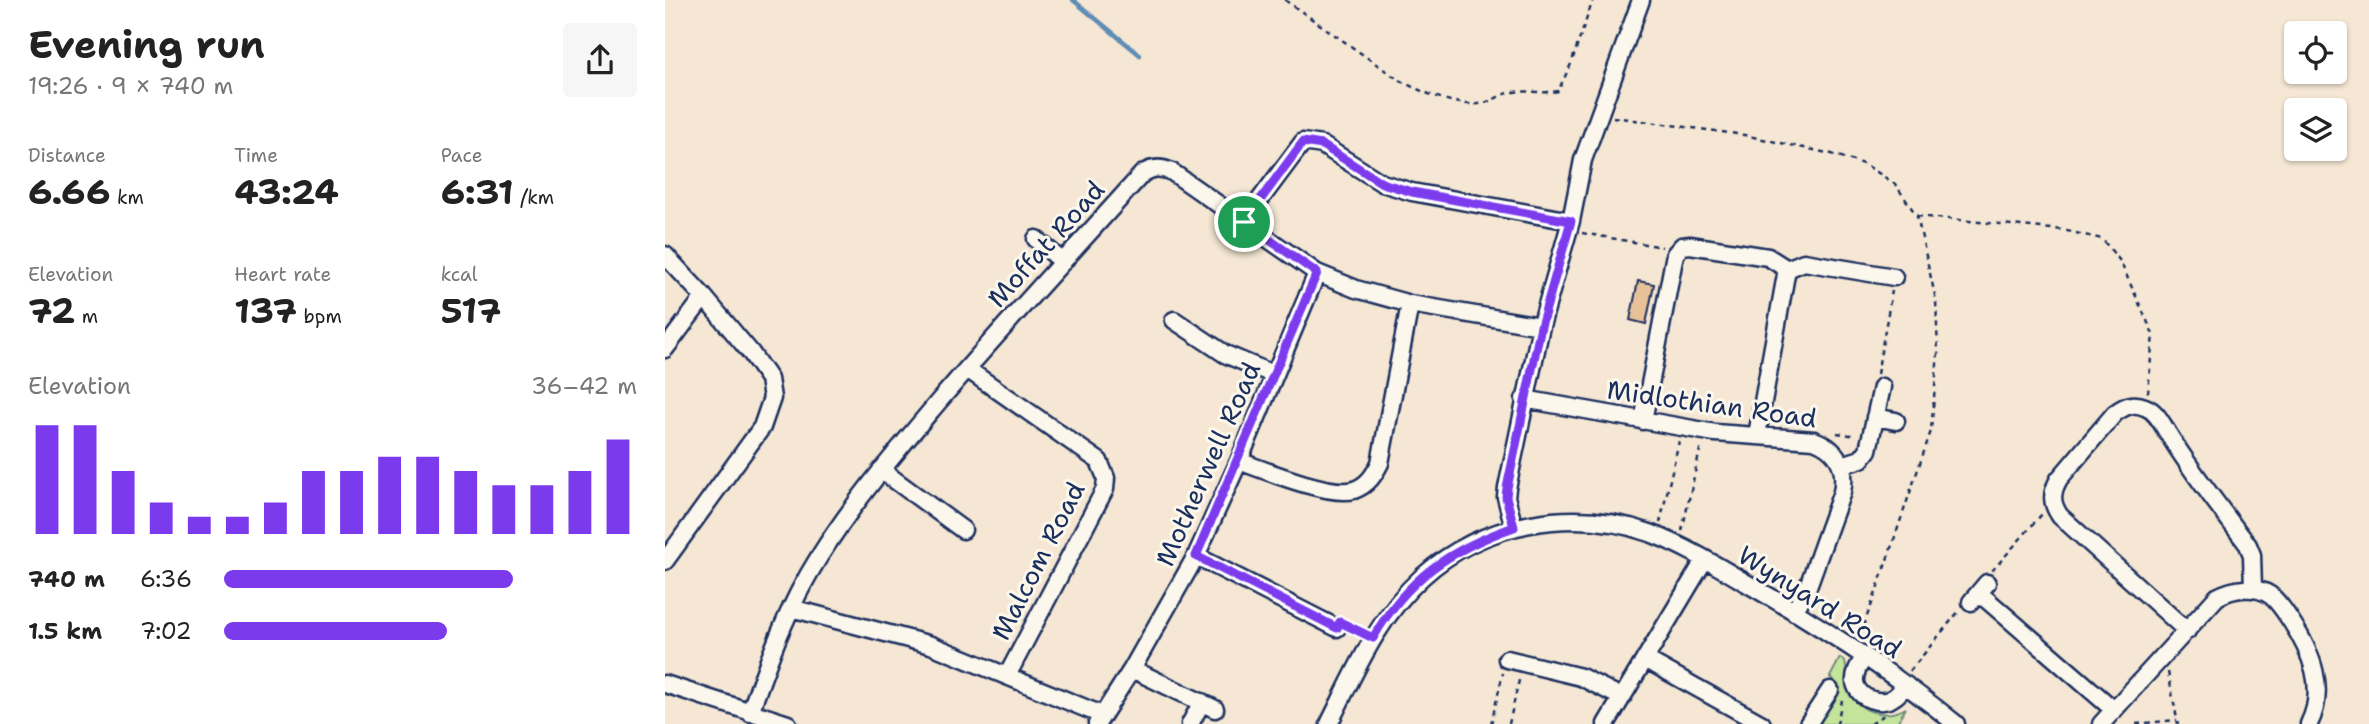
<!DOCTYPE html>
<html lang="en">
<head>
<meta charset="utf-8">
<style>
	:root { --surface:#fff; --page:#f6f6f6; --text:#222; --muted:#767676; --accent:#7c3aed }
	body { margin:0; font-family:"Shantell Sans",sans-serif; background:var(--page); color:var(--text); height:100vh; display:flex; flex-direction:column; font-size:26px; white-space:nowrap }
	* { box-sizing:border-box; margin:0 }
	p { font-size:23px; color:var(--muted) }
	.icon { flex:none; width:38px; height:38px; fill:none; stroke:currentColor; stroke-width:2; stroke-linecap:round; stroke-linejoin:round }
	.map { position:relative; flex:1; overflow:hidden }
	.side { display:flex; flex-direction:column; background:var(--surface); width:665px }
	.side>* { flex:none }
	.controls { position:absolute; left:1619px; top:21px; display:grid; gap:14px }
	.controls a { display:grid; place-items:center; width:63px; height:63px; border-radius:7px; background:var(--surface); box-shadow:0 2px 5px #0004; font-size:35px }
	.pin { position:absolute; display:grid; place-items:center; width:60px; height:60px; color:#fff; margin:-30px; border:4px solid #fff; border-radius:50%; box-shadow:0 2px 7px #0007 }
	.round { display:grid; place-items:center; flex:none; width:74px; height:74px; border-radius:7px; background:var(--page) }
	.head { display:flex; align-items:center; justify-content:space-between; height:119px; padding:0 28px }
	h1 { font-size:38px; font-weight:700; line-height:52px }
	.metrics { display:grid; grid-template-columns:repeat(3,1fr); gap:10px; height:119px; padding:7px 28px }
	.metrics div { display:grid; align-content:center }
	.metrics b { font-size:35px; font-weight:700 }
	.metrics small { font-size:19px; font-weight:400 }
	.metrics p { font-size:19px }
	.chart { height:196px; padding:14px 28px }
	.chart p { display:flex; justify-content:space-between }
	.chart svg { width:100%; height:126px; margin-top:7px; stroke:var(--accent); stroke-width:6 }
	ul { padding:0 28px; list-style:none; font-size:23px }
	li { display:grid; grid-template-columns:112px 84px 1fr; align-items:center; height:52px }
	li i { height:18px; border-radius:9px; background:var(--accent) }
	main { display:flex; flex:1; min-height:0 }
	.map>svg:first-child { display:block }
	.green { fill:#c4e39b; stroke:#70897c; stroke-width:2 }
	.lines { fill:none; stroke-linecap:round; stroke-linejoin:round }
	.stream { stroke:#5f8db4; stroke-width:4.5 }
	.building { fill:#e8c198; stroke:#1b2f5e; stroke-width:2 }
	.minor-casing { stroke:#1b2f5e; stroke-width:21 }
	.path { stroke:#1b2f5e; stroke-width:2.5; stroke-dasharray:5 5; stroke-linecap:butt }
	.minor { stroke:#fbf7ec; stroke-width:16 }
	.route-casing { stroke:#fff; stroke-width:14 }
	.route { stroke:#7c3aed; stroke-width:9 }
	.labels { text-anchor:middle; stroke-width:6; stroke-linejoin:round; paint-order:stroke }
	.street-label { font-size:26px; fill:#1b2f5e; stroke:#fbf7ec }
</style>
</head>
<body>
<main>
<section class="side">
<div class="head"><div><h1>Evening run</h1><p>19:26 · 9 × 740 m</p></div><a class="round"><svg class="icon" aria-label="share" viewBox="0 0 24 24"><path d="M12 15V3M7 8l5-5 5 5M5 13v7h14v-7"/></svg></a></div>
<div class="metrics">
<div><p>Distance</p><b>6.66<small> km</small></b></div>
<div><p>Time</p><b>43:24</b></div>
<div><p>Pace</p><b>6:31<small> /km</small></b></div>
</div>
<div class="metrics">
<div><p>Elevation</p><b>72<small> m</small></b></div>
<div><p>Heart rate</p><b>137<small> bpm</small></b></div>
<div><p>kcal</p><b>517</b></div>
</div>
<div class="chart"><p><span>Elevation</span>36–42 m</p>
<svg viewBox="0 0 160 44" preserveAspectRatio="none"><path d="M5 44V6M15 44V6M25 44V22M35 44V33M45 44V38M55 44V38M65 44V33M75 44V22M85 44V22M95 44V17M105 44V17M115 44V22M125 44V27M135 44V27M145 44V22M155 44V11"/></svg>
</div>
<ul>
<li><b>740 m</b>6:36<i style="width:70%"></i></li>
<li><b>1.5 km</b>7:02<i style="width:54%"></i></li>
</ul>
</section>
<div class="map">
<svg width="1704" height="724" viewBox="0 0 1704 724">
	<rect width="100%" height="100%" fill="#f5e7d3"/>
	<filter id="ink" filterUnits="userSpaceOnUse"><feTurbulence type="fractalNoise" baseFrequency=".0143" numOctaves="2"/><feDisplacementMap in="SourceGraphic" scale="14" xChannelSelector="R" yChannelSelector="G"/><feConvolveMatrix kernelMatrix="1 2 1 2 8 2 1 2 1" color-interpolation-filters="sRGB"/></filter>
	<g filter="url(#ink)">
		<path class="green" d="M1175,658L1180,661C1182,671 1183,685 1187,694C1197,715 1223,718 1241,708L1231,724H1154L1175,688L1165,677Z"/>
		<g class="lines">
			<path class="stream" d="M408,0L475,55"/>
		</g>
		<path class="building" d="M973,281L989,284L981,324L965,320Z"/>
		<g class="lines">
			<g class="minor-casing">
				<path id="minor" d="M579,221L638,142L657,145L717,183L747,192L906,221
					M371,239L398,262
					M0,255L39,297L86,353L104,379L107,398L97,427L0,561
					M509,320L560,354L610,375
					M0,349L39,297
					M302,369L434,461L441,478L440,489L342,676
					M859,399L1050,433L1149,440C1173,449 1182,467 1177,492L1142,589L1129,612
					M1210,417L1231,421
					M978,421L1010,254L1017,246L1025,245L1103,257L1122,269L1139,262L1229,277
					M1092,435L1122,269
					M574,461C599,470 665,497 689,490C703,485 709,475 715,463L745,304
					M1177,465L1196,459L1203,450L1217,387
					M216,470L298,530
					M849,528L841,497L842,488L876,326L906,221L918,160L976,0
					M531,556L672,628
					M1314,593L1449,710
					M1306,602L1322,583
					M126,608L266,645L437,715
					M1522,631L1395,516C1386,503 1386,493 1394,479L1450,413C1460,406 1468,402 1480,407C1492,411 1498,426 1504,435C1528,474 1556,509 1583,545L1587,555L1588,589
					M1200,656C1195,664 1189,672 1190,682C1192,698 1216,707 1229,697C1234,694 1237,689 1241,685
					M842,659L916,677L956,697
					M980,659L1097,724
					M467,669L550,709
					M0,684L123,724
					M85,713C104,658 123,606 154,557C189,501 232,451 274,401C340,324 409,250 477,174C487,167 496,167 507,172L652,273L691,289L745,304L876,326
					M432,724L467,669L531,556L574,461L652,273
					M525,724L537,702
					M664,724C690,672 713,617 757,577C817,522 908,506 985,533C1028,549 1068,576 1107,598C1171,636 1233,677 1291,724
					M941,724L1040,559
					M1143,724L1165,690
					M1436,724L1552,597C1568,588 1590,585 1605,595C1614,602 1620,612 1626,621C1646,652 1662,688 1644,724"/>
			</g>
			<path class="path" d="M620,0L734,80C754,91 789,106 813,104C826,103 836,93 849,92C864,90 879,94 893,91L906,64L928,0
				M948,117L1079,135L1167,154L1201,165L1230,184L1252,216L1271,300L1273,353L1266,431L1208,601L1194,636
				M1252,216L1398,230L1437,239L1455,261L1488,334L1483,393
				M917,233L997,247
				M1212,374L1227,291
				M1172,433L1191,436
				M995,523L1014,441
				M1017,531L1036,445
				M1327,571L1378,513
				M1245,671L1294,611
				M1503,672L1513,724
				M826,724L838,673
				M844,724L855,676
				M1172,724L1177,700
				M1206,724L1219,715
				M1471,724L1512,720"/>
			<use href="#minor" class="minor"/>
		</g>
	</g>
	<g class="lines" filter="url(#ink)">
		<g class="route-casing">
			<path id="route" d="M638,142L657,145L717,183L747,192L906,221L876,326L842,488L841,497L849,527C786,549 742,578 708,638L675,622L672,628L531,556L652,273L579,222Z"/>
		</g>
		<use href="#route" class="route"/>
	</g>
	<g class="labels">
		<g class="street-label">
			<text transform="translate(381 244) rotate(-48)" y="9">Moffat Road</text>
			<text transform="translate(1047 404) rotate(8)" y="9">Midlothian Road</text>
			<text transform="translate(543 464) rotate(-66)" y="9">Motherwell Road</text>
			<text transform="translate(373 561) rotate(-63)" y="9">Malcom Road</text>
			<text transform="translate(1155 602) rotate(32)" y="9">Wynyard Road</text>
		</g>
	</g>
</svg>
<div class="controls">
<a><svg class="icon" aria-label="locate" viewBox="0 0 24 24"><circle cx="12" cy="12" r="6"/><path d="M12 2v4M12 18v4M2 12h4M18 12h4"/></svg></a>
<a><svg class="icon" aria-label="layers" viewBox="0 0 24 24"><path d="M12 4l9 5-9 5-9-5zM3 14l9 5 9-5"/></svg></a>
</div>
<div class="pin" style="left:579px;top:222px;background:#1e9e55"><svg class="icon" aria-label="arrive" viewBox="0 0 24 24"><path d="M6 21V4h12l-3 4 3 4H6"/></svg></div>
</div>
</main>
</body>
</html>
